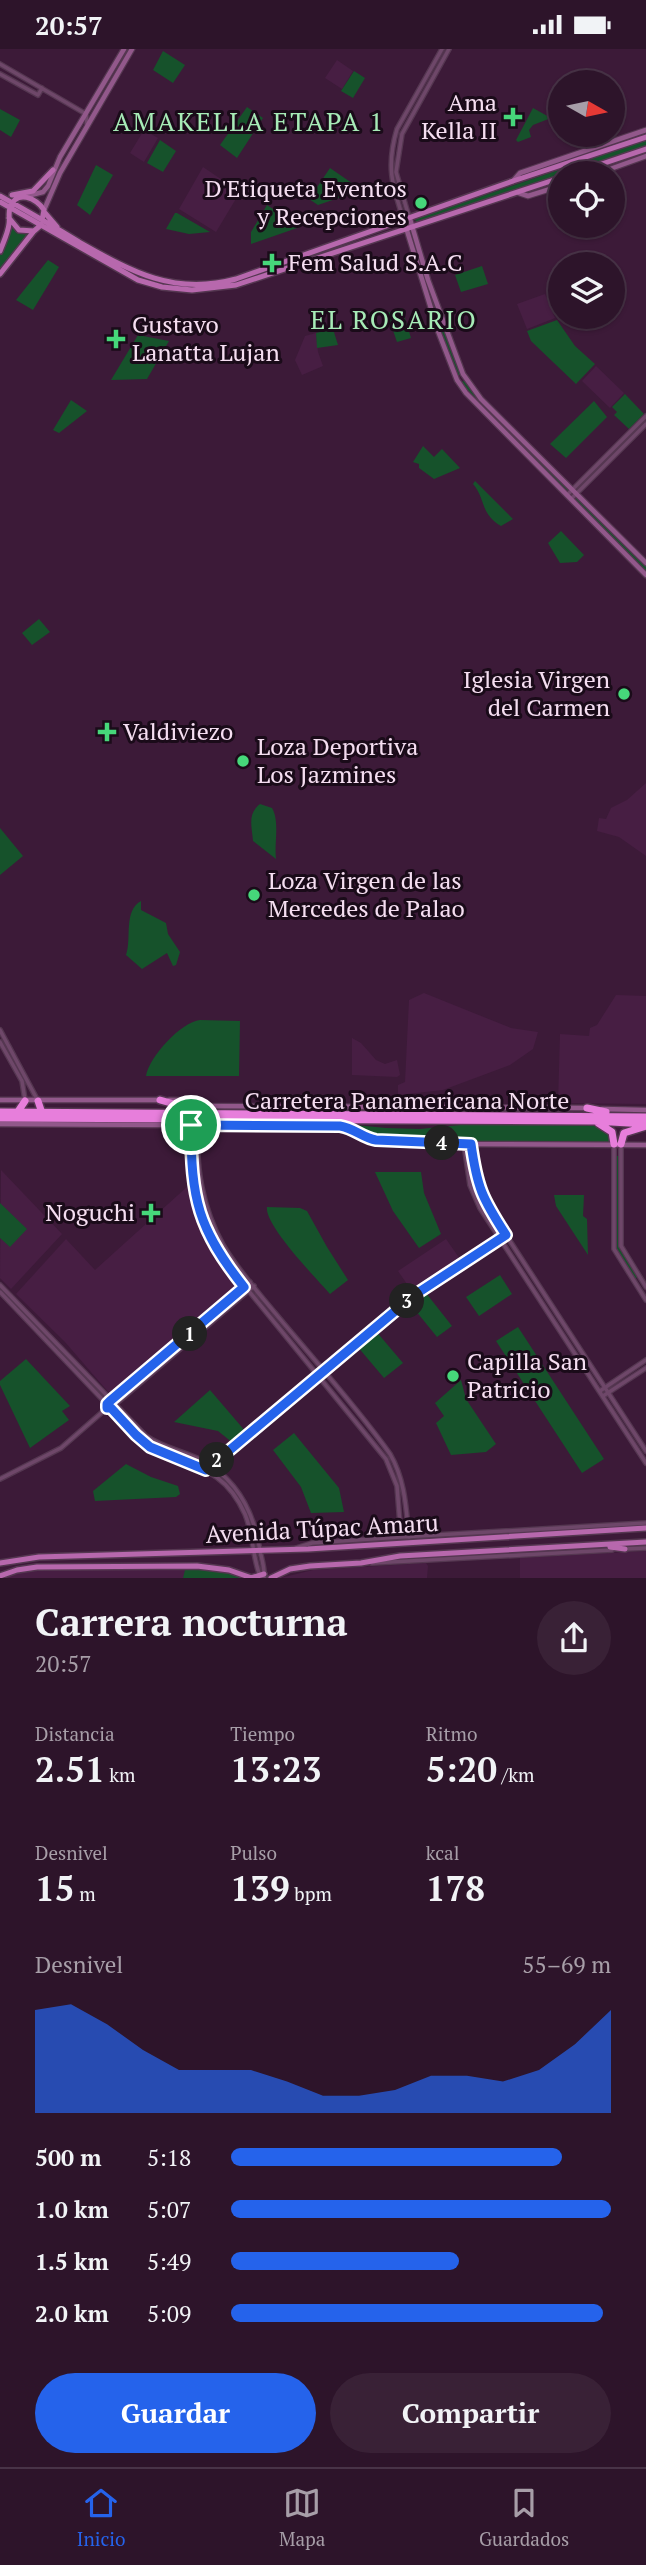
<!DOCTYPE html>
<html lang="es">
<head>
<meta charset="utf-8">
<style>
	:root { --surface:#2d142a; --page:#392136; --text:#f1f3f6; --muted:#a79ea8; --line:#483347; --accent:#2563eb }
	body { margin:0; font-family:"PT Serif",serif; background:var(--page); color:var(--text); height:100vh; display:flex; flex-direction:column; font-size:26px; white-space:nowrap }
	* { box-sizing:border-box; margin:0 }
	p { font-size:23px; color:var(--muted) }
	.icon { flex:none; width:38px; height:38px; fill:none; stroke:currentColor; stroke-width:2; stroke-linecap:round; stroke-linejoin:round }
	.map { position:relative; height:1529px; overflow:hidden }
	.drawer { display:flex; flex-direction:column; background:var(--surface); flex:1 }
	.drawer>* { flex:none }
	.needle { width:46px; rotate:99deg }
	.tools { position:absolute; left:548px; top:21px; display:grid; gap:14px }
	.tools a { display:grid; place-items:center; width:77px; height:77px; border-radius:50%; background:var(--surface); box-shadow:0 2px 5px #0004,0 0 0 2px var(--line); font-size:35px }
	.pin { position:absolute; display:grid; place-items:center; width:60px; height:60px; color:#fff; margin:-30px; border:4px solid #fff; border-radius:50%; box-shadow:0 2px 7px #0007 }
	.km { position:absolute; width:35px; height:35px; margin:-18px; border-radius:50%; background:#222; color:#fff; font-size:19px; line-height:35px; text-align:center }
	.round { display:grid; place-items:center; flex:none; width:74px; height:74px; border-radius:37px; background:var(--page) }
	.summary { display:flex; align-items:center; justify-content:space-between; height:119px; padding:0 35px }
	h1 { font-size:38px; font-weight:600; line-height:52px }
	.stats { display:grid; grid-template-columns:repeat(3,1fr); gap:10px; height:119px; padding:7px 35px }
	.stats div { display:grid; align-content:center }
	.stats b { font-size:35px; font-weight:600 }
	.stats small { font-size:19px; font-weight:400 }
	.stats p { font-size:19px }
	.chart { height:196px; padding:14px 35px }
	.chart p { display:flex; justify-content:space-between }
	.chart svg { width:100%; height:126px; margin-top:7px; fill:var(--accent); opacity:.7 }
	.action { display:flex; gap:14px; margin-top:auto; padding:14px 35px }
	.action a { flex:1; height:80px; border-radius:42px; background:var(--accent); color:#fff; font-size:28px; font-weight:600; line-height:80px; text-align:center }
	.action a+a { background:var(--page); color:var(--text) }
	ul { padding:0 35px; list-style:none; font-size:23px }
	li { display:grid; grid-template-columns:112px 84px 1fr; align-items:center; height:52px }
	li i { height:18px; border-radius:9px; background:var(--accent) }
	.status { display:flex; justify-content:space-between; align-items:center; height:49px; padding:0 35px; background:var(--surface); direction:ltr }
	.status svg { height:19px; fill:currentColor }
	.tab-bar { display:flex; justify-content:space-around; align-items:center; height:98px; border-top:2px solid var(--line); background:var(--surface); font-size:19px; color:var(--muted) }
	.tab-bar a { display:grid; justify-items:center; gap:4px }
	.tab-bar .on { color:var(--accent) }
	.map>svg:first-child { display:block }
	.built { fill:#471e43 }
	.green { fill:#16522b }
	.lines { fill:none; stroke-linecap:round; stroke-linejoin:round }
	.tertiary-casing { stroke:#553751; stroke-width:6 }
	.secondary-casing { stroke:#553751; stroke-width:7 }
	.primary-casing { stroke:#553751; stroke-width:8 }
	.motorway-casing { stroke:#553751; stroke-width:10 }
	.tertiary { stroke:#6e4769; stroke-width:3.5 }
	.secondary { stroke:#92588b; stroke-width:4.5 }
	.primary { stroke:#b768ad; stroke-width:5 }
	.motorway { stroke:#e77edb; stroke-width:7 }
	.route-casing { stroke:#fff; stroke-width:14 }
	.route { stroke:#2563eb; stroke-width:9 }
	.poi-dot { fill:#46d77a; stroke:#1a0b19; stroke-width:2.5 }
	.labels { text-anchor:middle; stroke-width:6; stroke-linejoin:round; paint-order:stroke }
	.poi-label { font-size:24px; fill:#f5def1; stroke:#1a0b19; text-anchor:start }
	.street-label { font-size:24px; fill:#f5def1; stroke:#1a0b19 }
	.neighbourhood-label { font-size:26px; letter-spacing:2px; fill:#a7ebb7; stroke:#1a0b19 }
</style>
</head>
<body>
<div class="status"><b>20:57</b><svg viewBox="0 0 49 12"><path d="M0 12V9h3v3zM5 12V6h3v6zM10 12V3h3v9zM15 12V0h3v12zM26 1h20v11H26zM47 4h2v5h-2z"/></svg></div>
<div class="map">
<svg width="646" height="1529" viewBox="0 0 646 1529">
	<rect width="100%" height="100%" fill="#3c1a38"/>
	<path class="built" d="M337,11L353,22L342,40L325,29Z
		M144,81L158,89L144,113L130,104Z
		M203,118L240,143L216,183L179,160Z
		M545,245L555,269L527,280L517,255Z
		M316,284L318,303L323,317L302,326L295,311L305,287Z
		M596,317L624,344L610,359L582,332Z
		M646,734V807L619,788L597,782L599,769L606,770L611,759L627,751Z
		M424,944L511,979L538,983L533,1000L510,1016L443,1041L398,1046V1036L405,1033L409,951Z
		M616,946L646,947V1055L558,1054L560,985L589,987L590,979L597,976Z
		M352,989L361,994L376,1011L385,1015L397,1011L400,1026L397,1028L352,1026Z
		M1,1121L62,1185L11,1240L0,1229Z
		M188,1137L206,1188L217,1210L239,1237L110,1345L65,1293L16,1245L66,1190L95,1221Z
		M446,1190L460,1210L416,1238L407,1235L398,1222Z
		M646,1502V1529H520V1509Z
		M426,1514L428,1517L427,1529H280L313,1521Z
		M200,1520L245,1529H3L23,1523L48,1521Z"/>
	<path class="green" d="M163,2L185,16L173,34L153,21Z
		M354,22L365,29L353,49L341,42Z
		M247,58L263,69L237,109L220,96Z
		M533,59L551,69L533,76L529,81L531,88L518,93L516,91Z
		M0,60L20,71L11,88L0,81Z
		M160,91L176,102L163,123L147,114Z
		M646,91V98L416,173L415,170Z
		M96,116L113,126L90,166L77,156Z
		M330,119L362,141L318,156L309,150Z
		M267,156L300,178L251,195V183Z
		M175,164H177L210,183L189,185L166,180Z
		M11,178L31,184L0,222V204Z
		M415,199L417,205L461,326H457L453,318L423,234Z
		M48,211L59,218L33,261L16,251Z
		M482,217L488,235L461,243L455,226Z
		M402,259L411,289L397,293L387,264Z
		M557,271L575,297L595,315L576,335L531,292L527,282Z
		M333,280L338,296L317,299L316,284Z
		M138,286L169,292L147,330L111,331Z
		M464,332L476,346L569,440L567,442L468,344L461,333Z
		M625,345L644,365L629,380L614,366L617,363L612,358Z
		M71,351L87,362L59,384L53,381Z
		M594,352L607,368L566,409L550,395Z
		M423,397L434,408L442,400L460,419L434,430L419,419V415L413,413Z
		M475,432L513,470L501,477C480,465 486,450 473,435Z
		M577,448L646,517V522L575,451Z
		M561,482L584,506L577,513L560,514L548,494Z
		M39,570L50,583L32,596L22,584Z
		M260,755L272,759C280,773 274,794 276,810L253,792C252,778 247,765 260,755Z
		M0,779L23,807L0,826Z
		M141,852V861L166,874L168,885L180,903L176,916L173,917L167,904L142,920L126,906C132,890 123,862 141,852Z
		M200,971L240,972L239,1027H146C149,1008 181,973 200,971Z
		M583,1074L598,1077L610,1084L611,1092L607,1094L390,1092L367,1088L345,1075L386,1079L420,1080L470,1075Z
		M193,1084H197C198,1146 206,1179 245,1230L242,1232C201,1181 194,1147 193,1084Z
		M615,1107H620L619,1199L637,1228L635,1231L616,1201L614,1194Z
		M375,1123H421L424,1144L441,1185L419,1199L393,1162Z
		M554,1146H584L583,1167L587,1170L588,1206L556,1157Z
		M0,1154L27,1180L10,1198L0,1189Z
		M267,1158L300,1159L307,1162L327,1198L348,1231L330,1245C316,1229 264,1176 267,1158Z
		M500,1226L512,1245L479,1267L466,1248Z
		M426,1244L452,1277L437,1288L411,1256Z
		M518,1278L604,1410L582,1424L496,1292Z
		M375,1281L403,1314L384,1329L357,1297Z
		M26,1310L70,1357L62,1362L69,1371L30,1399L0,1336V1332Z
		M461,1331L466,1350L496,1395L486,1403L451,1406L436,1374L444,1367L435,1354Z
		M210,1341L246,1383L233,1394L218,1382L174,1373Z
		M294,1384L339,1439L344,1463L311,1464L301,1438L273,1401Z
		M126,1415L151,1428L178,1437L180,1445L176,1448L95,1452L93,1442Z
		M200,1520L227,1522L245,1529H183L185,1521Z"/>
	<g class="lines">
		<g class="tertiary-casing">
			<path id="tertiary" d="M0,15L86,65L87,75
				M0,25L38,46L42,39
				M409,168L396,123L402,85L449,0
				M404,172C392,136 386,117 397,80L442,0
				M567,446L646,367
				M571,450L646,375
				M0,981L38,1052
				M0,993L22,1032L25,1051
				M191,1076C191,1126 194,1157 217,1203L386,1410L397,1437L401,1488
				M200,1076C193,1115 204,1162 223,1196C237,1220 257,1242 275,1264C314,1311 355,1356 390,1405C405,1431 406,1458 409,1488
				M464,1095L470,1136L480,1159L646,1414
				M471,1095L478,1137L482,1149L646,1402
				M614,1095V1200L646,1251
				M621,1095V1197L646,1238
				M0,1236L146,1387C163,1399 183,1402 201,1411C237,1430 254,1463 260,1502C262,1511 265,1520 264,1529
				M0,1243L141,1391C180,1420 220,1409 245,1465C254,1486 252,1510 261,1529
				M600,1342L646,1311
				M603,1347L646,1319
				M107,1355L250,1233
				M107,1359H111L254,1237
				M206,1421L413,1247L506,1186
				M0,1430L61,1399L107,1359
				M296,1499L312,1494L401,1488L646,1474
				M624,1500L646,1499
				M372,1514L612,1501"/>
		</g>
		<g class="secondary-casing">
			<path id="secondary" d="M599,124L646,107
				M513,132L520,124L646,81
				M519,144L528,147L560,137
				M27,147L43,143L48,137L60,108L124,0
				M44,161L60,124L132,0
				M410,170L428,231L463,325L481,350L646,514
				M404,172L438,282L457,331L466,344L646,526
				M0,1051H160
				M169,1051H189
				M189,1057L586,1059
				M602,1060L646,1061
				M0,1075L340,1077C354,1079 363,1089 376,1092L471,1095L646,1096"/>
		</g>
		<g class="primary-casing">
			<path id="primary" d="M575,124L646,100
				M12,146L33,142L53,121
				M0,147C27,162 53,177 79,193C132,223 174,247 236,230L513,132L646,88
				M0,153L138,231L162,238L192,241L236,236L560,129
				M45,164L57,178
				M0,202C3,194 8,184 9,175C10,170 8,164 10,159C16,140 37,149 44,161L41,176L34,182L19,181L9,169
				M0,225L34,182
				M610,1498L625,1500
				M0,1514L39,1508L308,1500L646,1479
				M0,1527L17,1521L37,1518L197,1517L229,1521L252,1529
				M251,1529L264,1525
				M271,1529L290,1520L310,1517L361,1514L400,1507L646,1493"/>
		</g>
		<g class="motorway-casing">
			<path id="motorway" d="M160,1051L192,1060
				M38,1052L42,1064
				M587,1059L606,1063
				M0,1063L646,1068
				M17,1064L25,1052
				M0,1069L594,1072L646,1075
				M598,1074L612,1083L614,1095
				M621,1095L624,1084L646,1077"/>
		</g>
		<use href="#tertiary" class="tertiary"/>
		<use href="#secondary" class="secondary"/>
		<use href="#primary" class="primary"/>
		<use href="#motorway" class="motorway"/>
	</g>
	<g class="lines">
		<g class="route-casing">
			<path id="route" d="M191,1076L340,1077C354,1079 363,1089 376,1091L471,1095C477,1138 482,1149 506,1186L413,1247L206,1421L150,1398L136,1386L111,1359H107V1355L110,1352L244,1238C198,1180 191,1150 191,1076Z"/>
		</g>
		<use href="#route" class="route"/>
	</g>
	<g class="poi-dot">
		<path d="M509.5 57.5h7v7h7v7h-7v7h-7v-7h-7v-7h7z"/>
		<circle cx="421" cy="154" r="7"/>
		<path d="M268.5 203.5h7v7h7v7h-7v7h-7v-7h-7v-7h7z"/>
		<path d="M112.5 279.5h7v7h7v7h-7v7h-7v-7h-7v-7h7z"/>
		<circle cx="624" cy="645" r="7"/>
		<path d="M103.5 672.5h7v7h7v7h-7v7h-7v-7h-7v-7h7z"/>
		<circle cx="243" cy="712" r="7"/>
		<circle cx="254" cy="846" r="7"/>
		<path d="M147.5 1153.5h7v7h7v7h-7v7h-7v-7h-7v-7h7z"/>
		<circle cx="453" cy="1327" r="7"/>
	</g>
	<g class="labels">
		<g class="poi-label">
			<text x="497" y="62" text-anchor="end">Ama<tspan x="497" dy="28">Kella II</tspan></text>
			<text x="407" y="148" text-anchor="end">D'Etiqueta Eventos<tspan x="407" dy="28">y Recepciones</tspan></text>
			<text x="288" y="222">Fem Salud S.A.C</text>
			<text x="132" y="284">Gustavo<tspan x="132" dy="28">Lanatta Lujan</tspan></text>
			<text x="610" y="639" text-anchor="end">Iglesia Virgen<tspan x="610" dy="28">del Carmen</tspan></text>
			<text x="123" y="691">Valdiviezo</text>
			<text x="257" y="706">Loza Deportiva<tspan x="257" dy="28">Los Jazmines</tspan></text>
			<text x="268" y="840">Loza Virgen de las<tspan x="268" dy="28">Mercedes de Palao</tspan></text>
			<text x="135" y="1172" text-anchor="end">Noguchi</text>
			<text x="467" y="1321">Capilla San<tspan x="467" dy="28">Patricio</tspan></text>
		</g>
		<g class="street-label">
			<text x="407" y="1060">Carretera Panamericana Norte</text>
			<text transform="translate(322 1480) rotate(-3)" y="8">Avenida Túpac Amaru</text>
		</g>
		<g class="neighbourhood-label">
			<text x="249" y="82">AMAKELLA ETAPA 1</text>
			<text x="394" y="280">EL ROSARIO</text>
		</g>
	</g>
</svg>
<div class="tools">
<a><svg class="needle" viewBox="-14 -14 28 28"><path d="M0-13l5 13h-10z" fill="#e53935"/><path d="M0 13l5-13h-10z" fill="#a79ea8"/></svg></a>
<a><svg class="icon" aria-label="locate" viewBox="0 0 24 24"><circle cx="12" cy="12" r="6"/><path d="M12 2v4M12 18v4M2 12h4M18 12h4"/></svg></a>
<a><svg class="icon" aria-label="layers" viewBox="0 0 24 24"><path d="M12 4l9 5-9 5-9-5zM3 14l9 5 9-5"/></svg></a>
</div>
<div class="pin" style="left:191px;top:1076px;background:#1e9e55"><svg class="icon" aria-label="arrive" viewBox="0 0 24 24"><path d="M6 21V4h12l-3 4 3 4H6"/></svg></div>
<b class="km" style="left:190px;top:1285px">1</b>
<b class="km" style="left:217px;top:1411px">2</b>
<b class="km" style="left:407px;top:1252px">3</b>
<b class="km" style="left:442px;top:1094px">4</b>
</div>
<section class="drawer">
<div class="summary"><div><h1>Carrera nocturna</h1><p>20:57</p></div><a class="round"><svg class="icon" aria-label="share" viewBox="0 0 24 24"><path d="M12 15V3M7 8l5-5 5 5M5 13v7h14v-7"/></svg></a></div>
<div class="stats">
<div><p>Distancia</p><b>2.51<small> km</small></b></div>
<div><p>Tiempo</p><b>13:23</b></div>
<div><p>Ritmo</p><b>5:20<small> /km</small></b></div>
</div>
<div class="stats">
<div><p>Desnivel</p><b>15<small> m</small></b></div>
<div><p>Pulso</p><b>139<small> bpm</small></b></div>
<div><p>kcal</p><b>178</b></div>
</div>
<div class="chart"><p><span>Desnivel</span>55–69 m</p>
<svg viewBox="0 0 160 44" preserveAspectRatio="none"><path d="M0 44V8L10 6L20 13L30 22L40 29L50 29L60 29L70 33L80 38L90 38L100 36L110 31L120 31L130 33L140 29L150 20L160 8V44z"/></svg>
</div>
<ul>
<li><b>500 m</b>5:18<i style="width:87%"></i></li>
<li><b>1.0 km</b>5:07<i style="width:100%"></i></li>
<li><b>1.5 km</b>5:49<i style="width:60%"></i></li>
<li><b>2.0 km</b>5:09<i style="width:98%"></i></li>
</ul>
<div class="action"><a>Guardar</a><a>Compartir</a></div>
</section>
<nav class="tab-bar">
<a class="on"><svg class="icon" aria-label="home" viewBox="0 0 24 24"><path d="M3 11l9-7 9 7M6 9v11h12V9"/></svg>Inicio</a>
<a><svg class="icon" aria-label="map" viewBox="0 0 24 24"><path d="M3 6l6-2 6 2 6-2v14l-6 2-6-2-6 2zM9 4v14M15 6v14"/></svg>Mapa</a>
<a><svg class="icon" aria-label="saved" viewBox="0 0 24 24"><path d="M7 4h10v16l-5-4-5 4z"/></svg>Guardados</a>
</nav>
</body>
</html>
